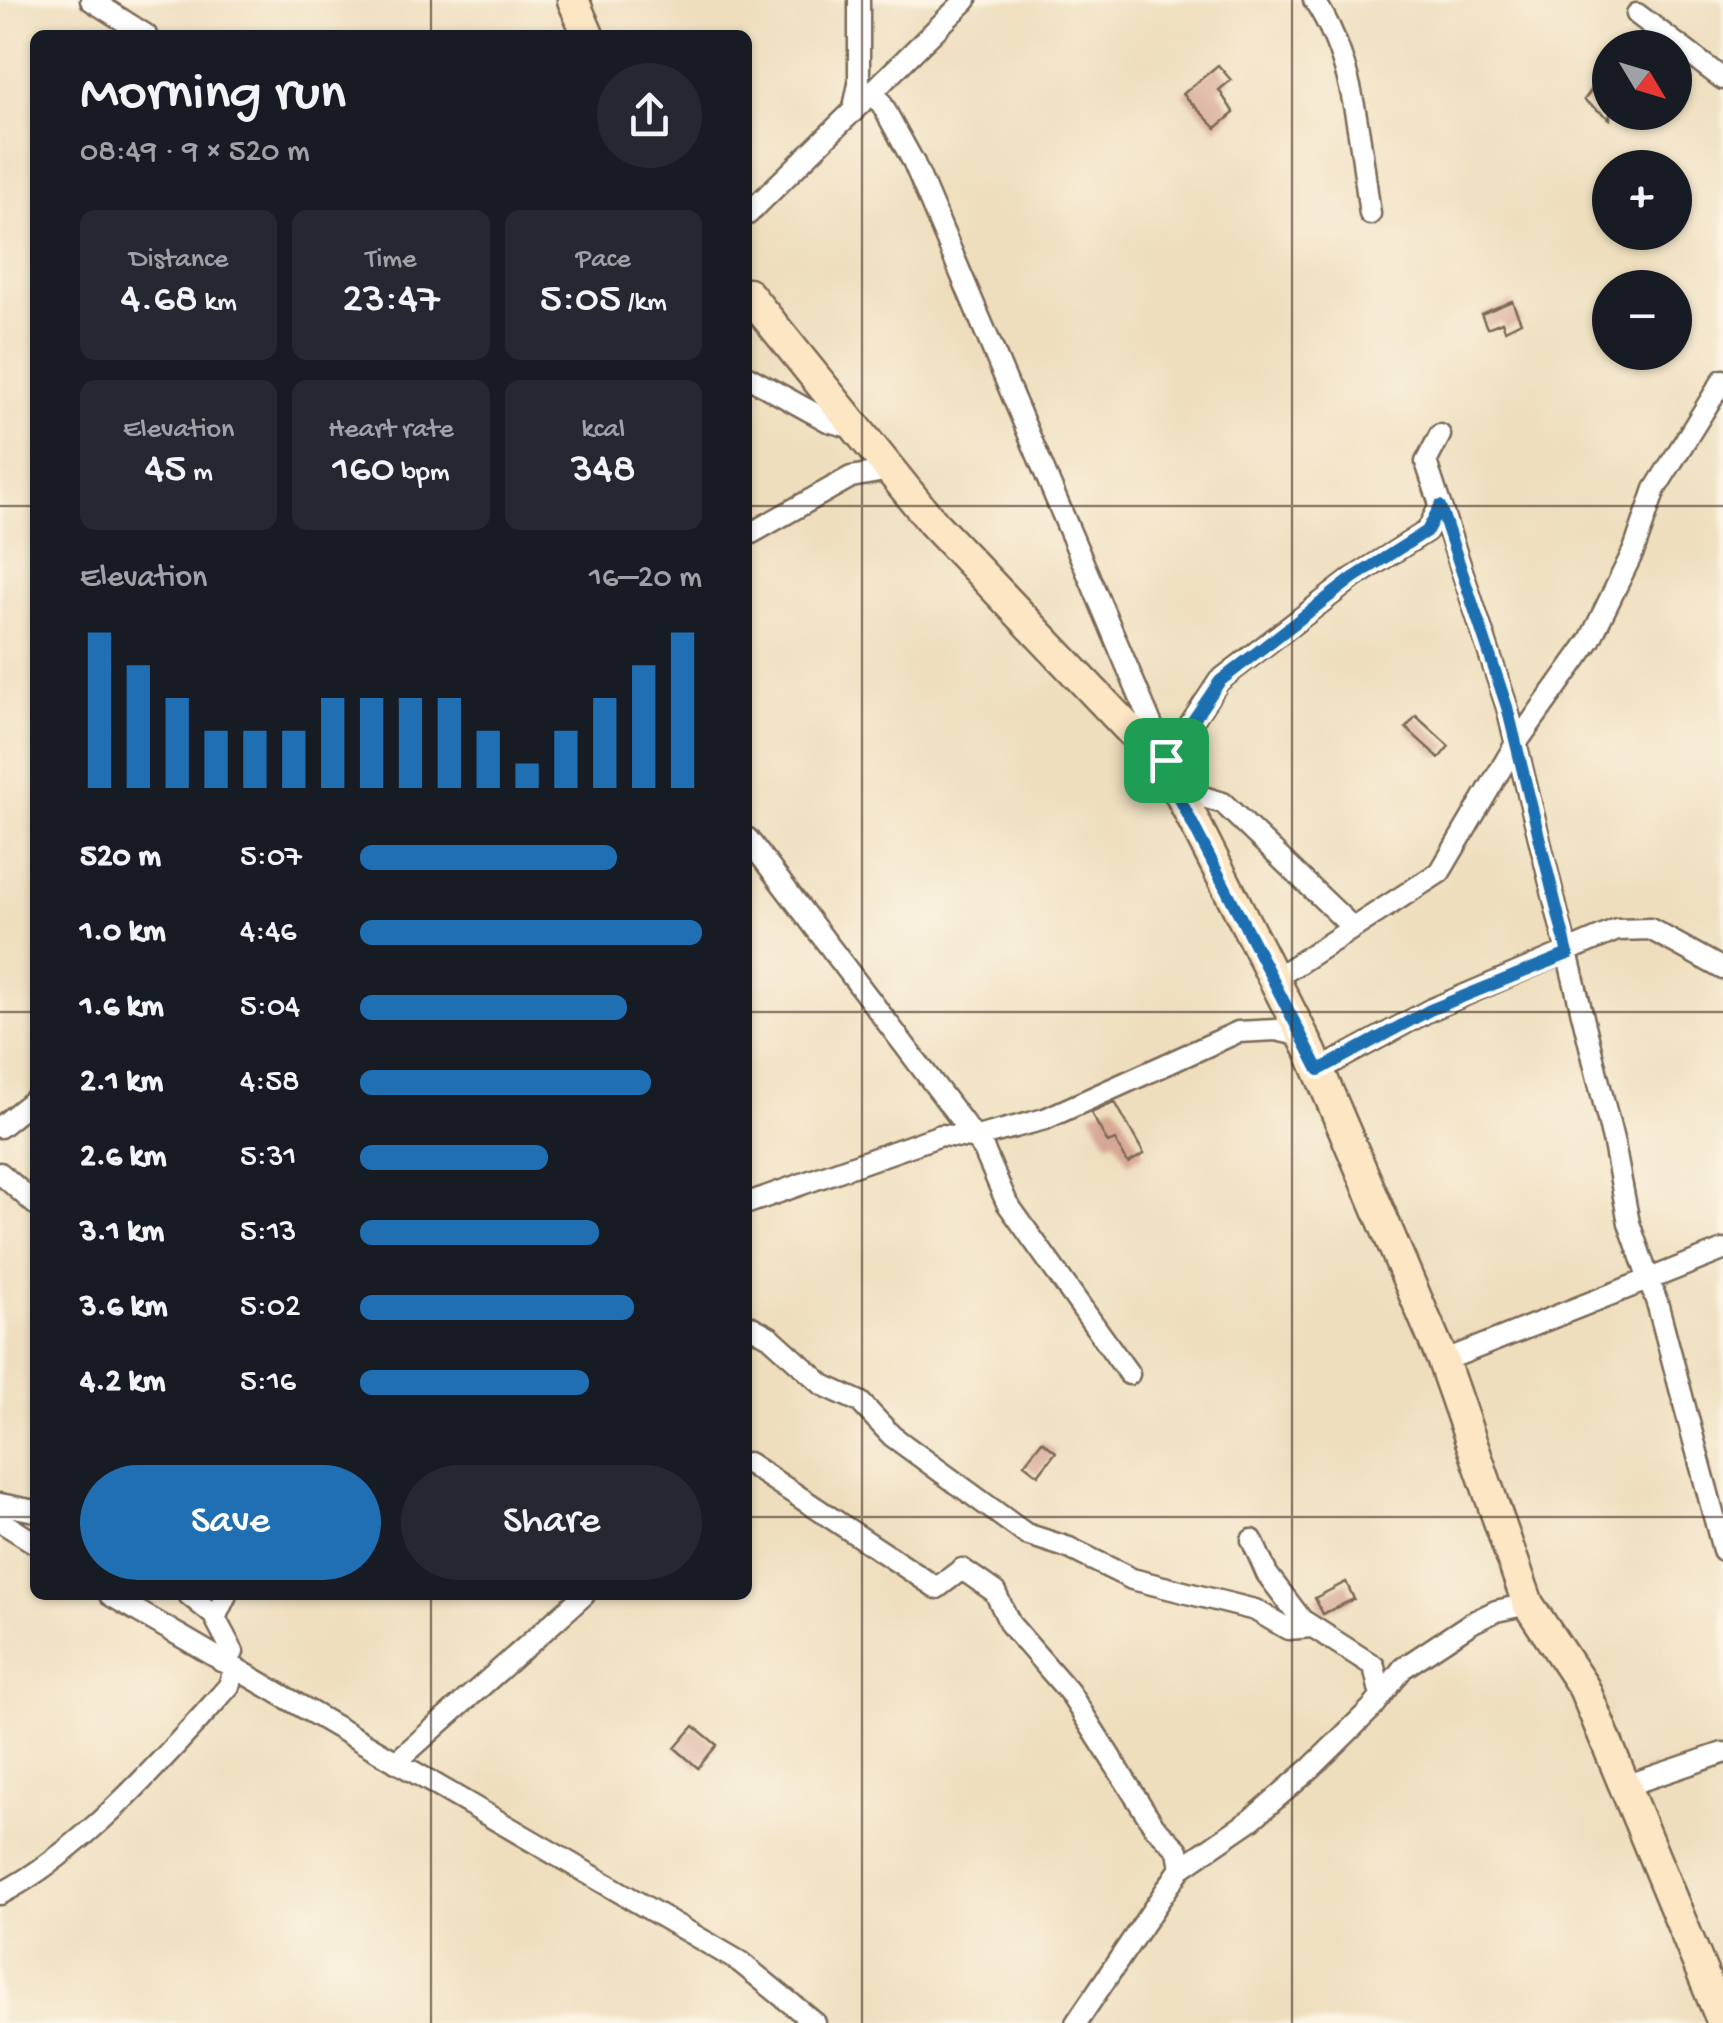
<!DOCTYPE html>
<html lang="en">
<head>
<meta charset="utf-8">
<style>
	:root { --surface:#171b24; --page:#242831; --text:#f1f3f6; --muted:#9ea1a6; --accent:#1f6fb2 }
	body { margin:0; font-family:"Gochi Hand",sans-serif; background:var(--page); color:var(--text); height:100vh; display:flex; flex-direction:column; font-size:38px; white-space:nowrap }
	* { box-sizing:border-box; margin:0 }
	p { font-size:32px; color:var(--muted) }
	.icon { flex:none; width:55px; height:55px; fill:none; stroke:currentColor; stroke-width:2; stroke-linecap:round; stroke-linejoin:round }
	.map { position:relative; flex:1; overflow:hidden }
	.details { position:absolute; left:30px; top:30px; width:722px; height:1570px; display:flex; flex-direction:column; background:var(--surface); border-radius:15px; box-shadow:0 2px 8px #0004 }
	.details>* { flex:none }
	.needle { width:65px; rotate:128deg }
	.tools { position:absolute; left:1592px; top:30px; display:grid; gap:20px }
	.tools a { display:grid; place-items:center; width:100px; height:100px; border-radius:50%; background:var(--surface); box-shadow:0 2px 8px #0004; font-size:50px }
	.pin { position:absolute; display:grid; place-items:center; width:85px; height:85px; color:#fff; margin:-42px; border-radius:20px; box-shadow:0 5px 15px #0006 }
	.round { display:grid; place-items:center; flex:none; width:105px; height:105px; border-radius:52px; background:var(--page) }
	.head { display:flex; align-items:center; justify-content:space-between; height:170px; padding:0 50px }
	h1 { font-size:55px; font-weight:600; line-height:75px }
	.figures { display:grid; grid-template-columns:repeat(3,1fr); gap:15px; height:170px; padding:10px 50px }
	.figures div { display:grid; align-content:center; border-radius:15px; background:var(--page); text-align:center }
	.figures b { font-size:42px; font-weight:600 }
	.figures small { font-size:28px; font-weight:400 }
	.figures p { font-size:28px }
	.chart { height:280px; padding:20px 50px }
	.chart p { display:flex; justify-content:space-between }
	.chart svg { width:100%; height:180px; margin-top:10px; stroke:var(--accent); stroke-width:6 }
	.action { display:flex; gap:20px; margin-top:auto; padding:20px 50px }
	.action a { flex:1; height:115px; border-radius:60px; background:var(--accent); color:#fff; font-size:40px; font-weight:600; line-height:115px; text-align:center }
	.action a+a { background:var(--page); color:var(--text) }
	ul { padding:0 50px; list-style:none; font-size:32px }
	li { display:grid; grid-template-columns:160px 120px 1fr; align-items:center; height:75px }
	li i { height:25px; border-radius:12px; background:var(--accent) }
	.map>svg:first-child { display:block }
	.building { fill:#d7a795 }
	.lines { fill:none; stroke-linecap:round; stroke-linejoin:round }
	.street-casing { stroke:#7a6956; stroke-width:25 }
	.secondary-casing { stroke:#7a6956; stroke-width:35 }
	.street { stroke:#fff; stroke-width:20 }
	.secondary { stroke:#fce6c4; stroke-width:30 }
	.route-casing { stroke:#fff; stroke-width:20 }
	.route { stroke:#1f6fb2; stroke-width:12 }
	.grid { fill:none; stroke:#3b2a1e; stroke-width:2.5; stroke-opacity:0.55 }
</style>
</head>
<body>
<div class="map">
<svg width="1723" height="2023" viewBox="0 0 1723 2023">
	<rect width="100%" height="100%" fill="#fcf5e5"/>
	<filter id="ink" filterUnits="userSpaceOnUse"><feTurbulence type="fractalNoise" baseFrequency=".01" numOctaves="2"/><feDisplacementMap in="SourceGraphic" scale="20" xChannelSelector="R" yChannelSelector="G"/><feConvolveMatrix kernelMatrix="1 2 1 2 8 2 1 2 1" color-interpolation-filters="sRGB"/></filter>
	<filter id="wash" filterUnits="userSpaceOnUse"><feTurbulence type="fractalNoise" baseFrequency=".0048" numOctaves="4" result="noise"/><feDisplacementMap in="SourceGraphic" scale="40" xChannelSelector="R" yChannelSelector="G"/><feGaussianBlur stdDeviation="2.25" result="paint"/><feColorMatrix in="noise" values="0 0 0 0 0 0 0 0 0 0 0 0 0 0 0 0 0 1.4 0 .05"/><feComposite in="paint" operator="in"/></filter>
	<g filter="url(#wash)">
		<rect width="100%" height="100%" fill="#eedebd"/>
		<g id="blocks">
			<path class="building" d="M1218,65L1231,80L1219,90L1234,113L1216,128L1183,94Z
				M1598,81L1610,89V119L1584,100Z
				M1512,301L1521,322L1505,330L1502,322L1487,328L1481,314Z
				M1416,716L1449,746L1439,758L1406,728Z
				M1115,1102L1144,1154L1128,1163L1115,1140L1108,1143L1091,1113Z
				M1042,1441L1056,1452L1038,1475L1024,1464Z
				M1346,1582L1354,1599L1323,1614L1315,1598Z
				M694,1726L717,1745L698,1768L675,1748Z"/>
		</g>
	</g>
	<g filter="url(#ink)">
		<use href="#blocks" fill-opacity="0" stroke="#7a6956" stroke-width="2.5"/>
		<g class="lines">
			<g class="street-casing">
				<path id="street" d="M91,0L146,35
					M1314,0C1355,61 1360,143 1370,214
					M1637,14L1723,79
					M874,90L914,163L1167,761
					M853,112L859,84V0
					M748,214L966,0
					M748,377L828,421L857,429
					M1440,435L1426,462L1507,707L1614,1144L1629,1223L1658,1306L1723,1550
					M748,535L851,477L890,470
					M1167,760L1219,681L1353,578L1427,531L1440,506
					M1177,789L1223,803L1352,927
					M748,839L984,1150L1007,1203L1129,1374
					M1274,979L1440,872L1515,745L1590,640L1634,550L1655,489L1723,380
					M1319,1070L1430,1010L1617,930L1650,929L1723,969
					M0,1127L35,1099
					M0,1173L35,1204
					M748,1203L941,1135L973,1138L1045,1119L1238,1032L1276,1030L1303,1036
					M748,1325L770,1337L823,1385L860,1402L892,1436L1026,1534L1069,1548L1132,1579L1255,1610L1288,1629L1311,1627
					M1443,1361L1723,1250
					M748,1463L937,1588L962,1569L995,1592L1010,1624L1069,1692L1154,1826L1178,1850L1181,1868
					M0,1504L35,1511
					M0,1521L35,1543
					M1252,1540L1267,1574L1302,1620L1374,1666L1381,1697
					M110,1595L740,1962L815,2023
					M189,1595L216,1617
					M221,1661L233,1652L215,1618L226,1595
					M396,1762L584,1595
					M1625,1786L1723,1753
					M0,1894C84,1851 167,1755 229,1686L234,1669
					M1076,2023L1181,1868L1251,1820L1311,1768L1374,1706L1403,1668L1471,1623L1496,1611L1528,1604"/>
			</g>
			<g class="secondary-casing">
				<path id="secondary" d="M573,0L588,35
					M748,294L933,523L1146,747L1175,784L1310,1050L1443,1361L1528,1604L1584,1688L1723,2023"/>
			</g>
			<use href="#street" class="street"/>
			<use href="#secondary" class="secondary"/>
		</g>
	</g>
	<g class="lines" filter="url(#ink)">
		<g class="route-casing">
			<path id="route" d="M1440,506L1507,707L1568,954L1430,1010L1319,1070L1168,776L1166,760L1220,681L1353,578L1427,531Z"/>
		</g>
		<use href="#route" class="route"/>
	</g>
	<path class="grid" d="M431,0V35M862,0V2023M1292,0V2023M0,506H35M748,506H1723M0,1012H35M748,1012H1723M0,1517H35M748,1517H1723M431,1595V2023"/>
</svg>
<div class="tools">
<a><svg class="needle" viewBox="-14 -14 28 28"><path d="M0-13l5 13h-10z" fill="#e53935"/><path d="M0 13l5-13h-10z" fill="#9ea1a6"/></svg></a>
<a>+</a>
<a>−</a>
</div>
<div class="pin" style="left:1166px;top:760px;background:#1e9e55"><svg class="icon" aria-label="arrive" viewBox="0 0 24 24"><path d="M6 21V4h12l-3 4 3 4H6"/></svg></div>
<section class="details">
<div class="head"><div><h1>Morning run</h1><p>08:49 · 9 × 520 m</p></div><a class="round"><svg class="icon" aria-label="share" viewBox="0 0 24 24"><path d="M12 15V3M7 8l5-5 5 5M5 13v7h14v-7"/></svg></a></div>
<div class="figures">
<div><p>Distance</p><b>4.68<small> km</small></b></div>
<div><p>Time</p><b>23:47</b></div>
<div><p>Pace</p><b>5:05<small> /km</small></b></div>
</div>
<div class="figures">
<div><p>Elevation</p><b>45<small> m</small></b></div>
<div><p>Heart rate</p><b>160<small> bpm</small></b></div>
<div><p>kcal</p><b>348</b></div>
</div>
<div class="chart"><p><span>Elevation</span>16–20 m</p>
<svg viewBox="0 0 160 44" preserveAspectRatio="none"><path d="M5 44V6M15 44V14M25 44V22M35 44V30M45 44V30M55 44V30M65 44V22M75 44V22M85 44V22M95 44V22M105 44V30M115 44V38M125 44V30M135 44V22M145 44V14M155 44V6"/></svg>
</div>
<ul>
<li><b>520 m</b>5:07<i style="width:75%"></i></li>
<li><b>1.0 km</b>4:46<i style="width:100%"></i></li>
<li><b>1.6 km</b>5:04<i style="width:78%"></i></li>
<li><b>2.1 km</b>4:58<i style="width:85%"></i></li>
<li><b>2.6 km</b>5:31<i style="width:55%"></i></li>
<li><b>3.1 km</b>5:13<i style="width:70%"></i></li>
<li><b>3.6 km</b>5:02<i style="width:80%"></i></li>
<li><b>4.2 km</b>5:16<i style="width:67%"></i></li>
</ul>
<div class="action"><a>Save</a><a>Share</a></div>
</section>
</div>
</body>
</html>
